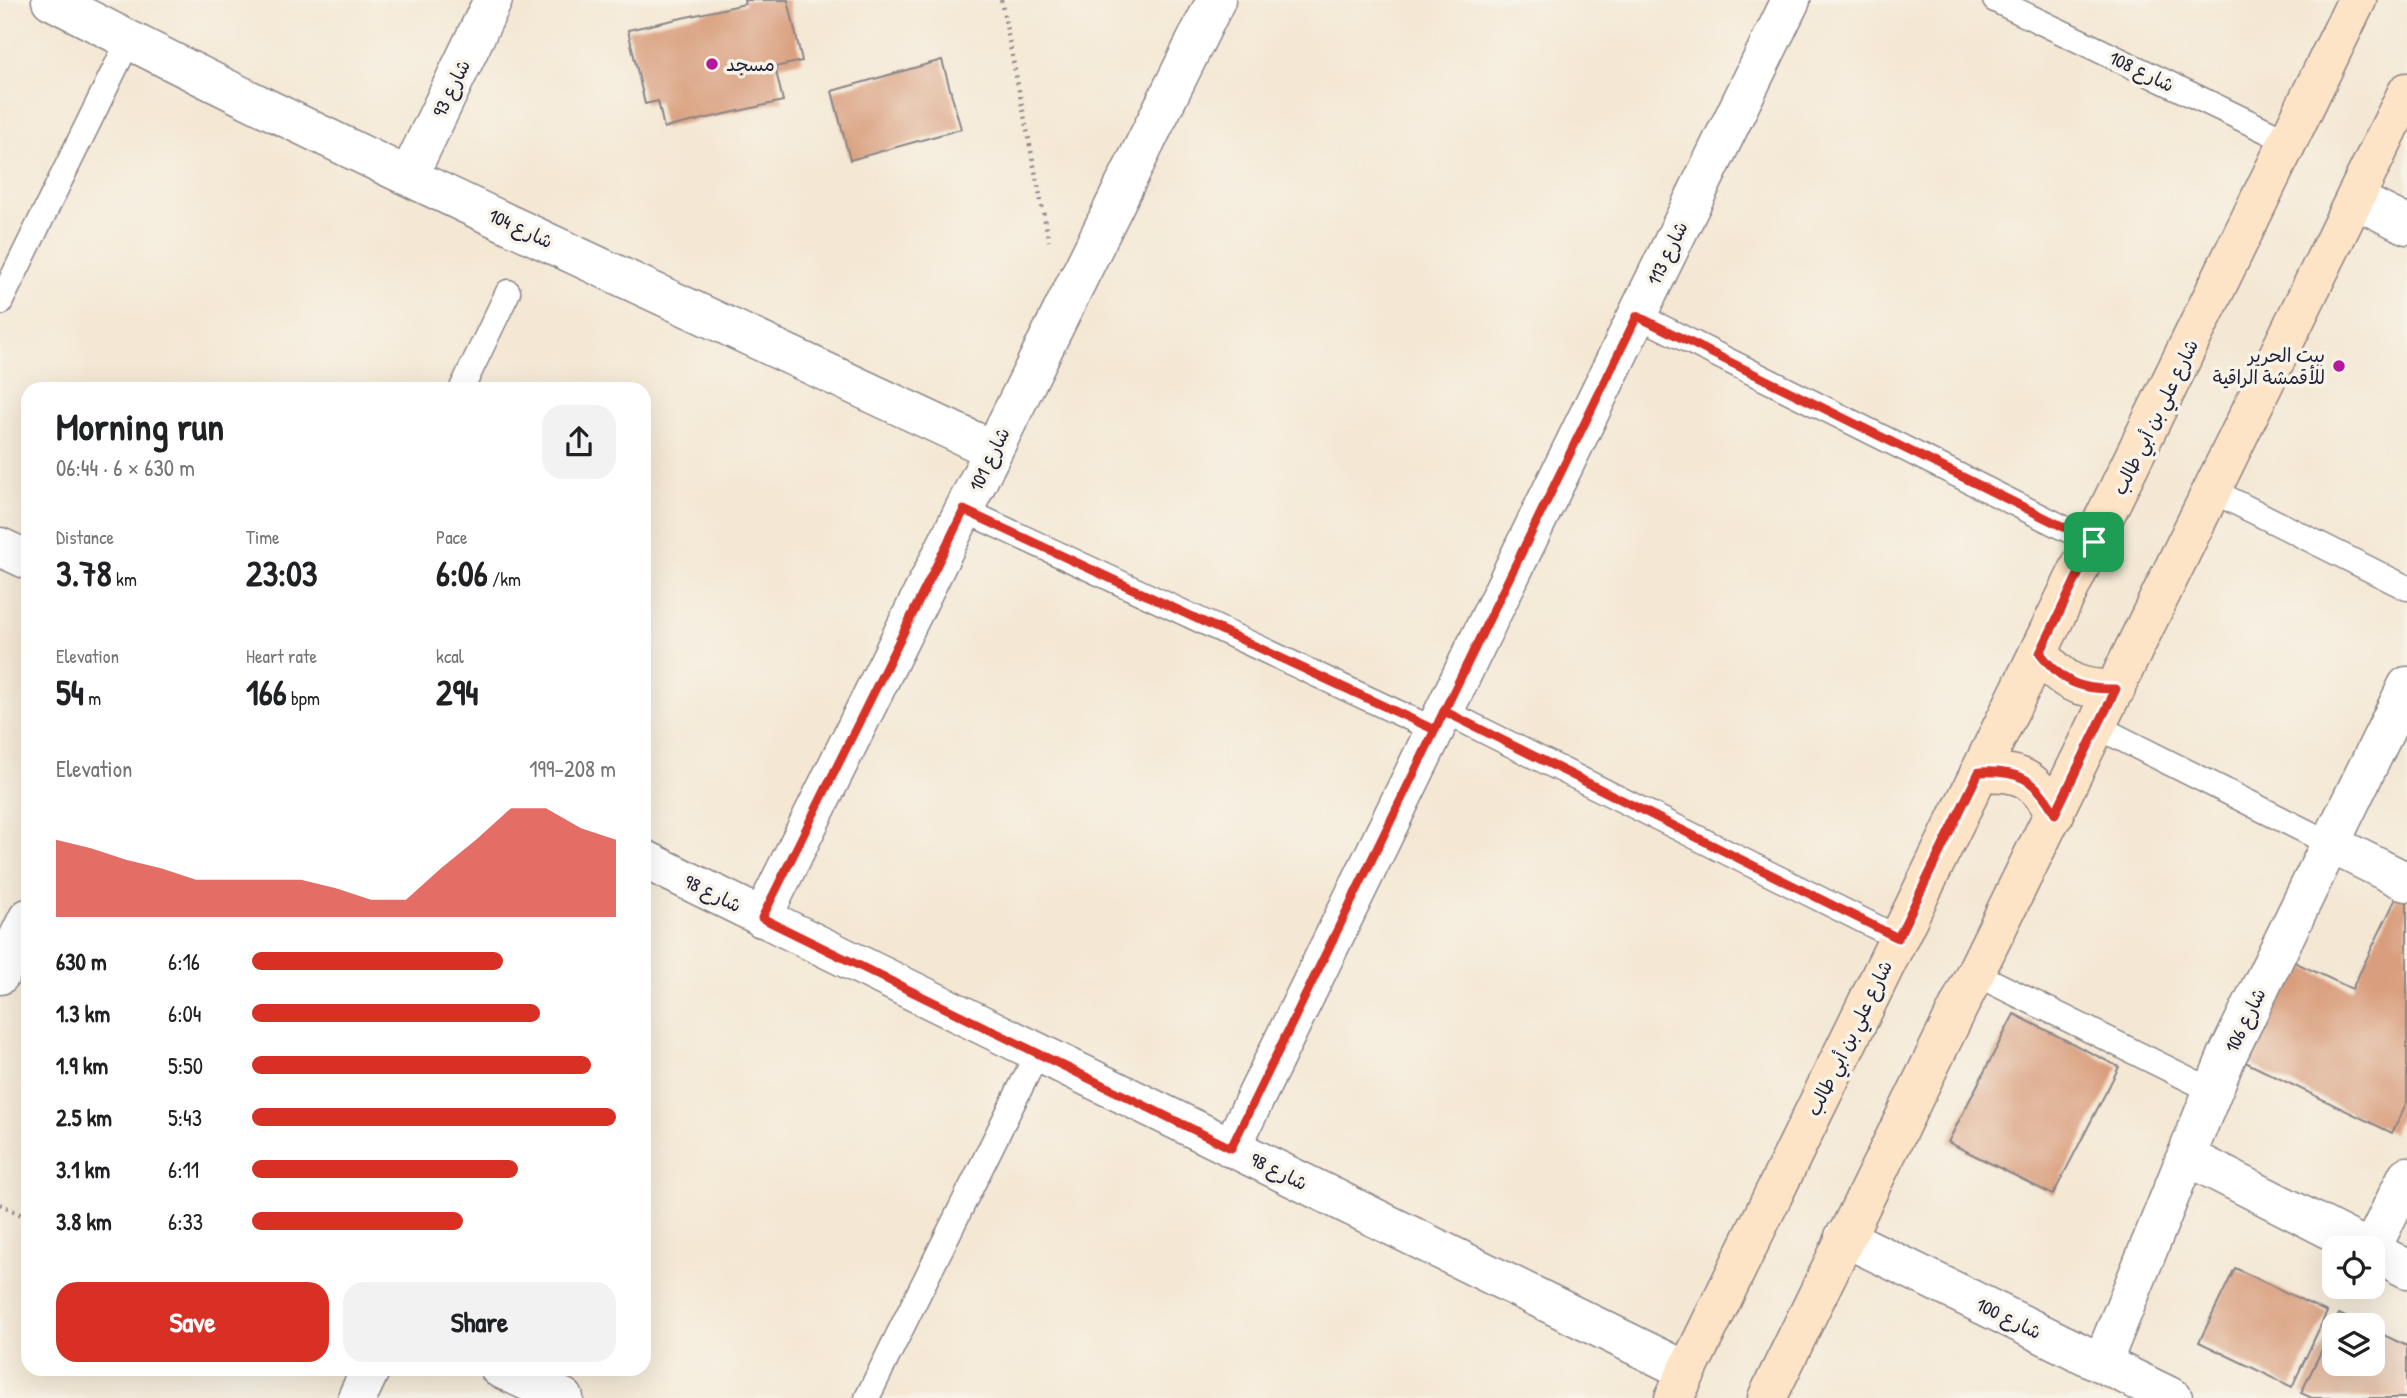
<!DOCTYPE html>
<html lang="en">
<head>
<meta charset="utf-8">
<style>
	:root { --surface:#fff; --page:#f2f2f2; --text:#202124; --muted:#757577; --accent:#d93025 }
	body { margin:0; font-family:"Patrick Hand","Playpen Sans Arabic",sans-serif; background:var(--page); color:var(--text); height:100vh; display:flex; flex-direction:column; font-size:26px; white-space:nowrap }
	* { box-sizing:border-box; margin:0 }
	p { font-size:23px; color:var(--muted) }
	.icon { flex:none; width:38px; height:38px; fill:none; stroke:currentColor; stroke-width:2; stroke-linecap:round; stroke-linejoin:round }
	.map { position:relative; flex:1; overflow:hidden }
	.sheet { position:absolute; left:21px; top:382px; width:630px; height:994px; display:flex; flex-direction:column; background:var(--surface); border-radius:21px; box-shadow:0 7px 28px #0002 }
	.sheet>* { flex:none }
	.fabs { position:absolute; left:2322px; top:1236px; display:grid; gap:14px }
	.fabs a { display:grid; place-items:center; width:63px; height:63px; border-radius:14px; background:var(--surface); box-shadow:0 7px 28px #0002; font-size:35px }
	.pin { position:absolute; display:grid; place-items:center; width:60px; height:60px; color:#fff; margin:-30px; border-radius:14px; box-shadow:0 4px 10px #0006 }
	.round { display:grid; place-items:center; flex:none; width:74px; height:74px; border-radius:21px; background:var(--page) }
	.headline { display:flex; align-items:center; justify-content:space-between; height:119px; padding:0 35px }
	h1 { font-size:38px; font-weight:800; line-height:52px }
	.stats { display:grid; grid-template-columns:repeat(3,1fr); gap:10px; height:119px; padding:7px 35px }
	.stats div { display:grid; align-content:center }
	.stats b { font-size:35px; font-weight:800 }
	.stats small { font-size:19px; font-weight:400 }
	.stats p { font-size:19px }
	.chart { height:196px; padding:14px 35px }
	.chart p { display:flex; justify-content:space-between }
	.chart svg { width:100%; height:126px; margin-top:7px; fill:var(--accent); opacity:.7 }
	.primary-button { display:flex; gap:14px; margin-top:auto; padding:14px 35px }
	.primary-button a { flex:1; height:80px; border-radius:21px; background:var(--accent); color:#fff; font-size:28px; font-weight:800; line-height:80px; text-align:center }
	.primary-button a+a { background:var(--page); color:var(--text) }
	ul { padding:0 35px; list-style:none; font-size:23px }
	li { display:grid; grid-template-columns:112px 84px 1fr; align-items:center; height:52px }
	li i { height:18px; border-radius:9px; background:var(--accent) }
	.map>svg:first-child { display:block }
	.building { fill:#d99e7d }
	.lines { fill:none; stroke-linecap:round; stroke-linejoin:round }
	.lane-casing { stroke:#8b8588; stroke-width:27 }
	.street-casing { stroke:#8b8588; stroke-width:41 }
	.secondary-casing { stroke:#8b8588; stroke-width:41 }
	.path { stroke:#8b8588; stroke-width:4.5; stroke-dasharray:2 5; stroke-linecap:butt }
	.lane { stroke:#fff; stroke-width:24 }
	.street { stroke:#fff; stroke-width:38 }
	.secondary { stroke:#fee4c6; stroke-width:38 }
	.route-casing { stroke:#fff; stroke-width:14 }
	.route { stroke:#d93025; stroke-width:9 }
	.poi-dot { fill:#b5179e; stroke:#f7f3e8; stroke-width:2.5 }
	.labels { text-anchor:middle; stroke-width:7; stroke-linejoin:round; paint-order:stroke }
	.poi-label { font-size:19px; fill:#22223b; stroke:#f7f3e8; text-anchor:start }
	.street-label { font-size:19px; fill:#22223b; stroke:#f7f3e8 }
</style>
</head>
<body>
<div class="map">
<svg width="2407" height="1398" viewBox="0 0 2407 1398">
	<rect width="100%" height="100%" fill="#f7f3e8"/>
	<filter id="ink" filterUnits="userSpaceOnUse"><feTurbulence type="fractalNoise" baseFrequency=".0143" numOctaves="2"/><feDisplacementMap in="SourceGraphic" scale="14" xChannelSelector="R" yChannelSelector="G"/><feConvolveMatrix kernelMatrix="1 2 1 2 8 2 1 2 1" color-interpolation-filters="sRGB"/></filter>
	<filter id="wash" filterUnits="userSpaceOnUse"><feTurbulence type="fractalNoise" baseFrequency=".00686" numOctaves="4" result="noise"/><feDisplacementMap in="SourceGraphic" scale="28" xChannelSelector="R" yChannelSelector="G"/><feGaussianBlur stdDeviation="1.57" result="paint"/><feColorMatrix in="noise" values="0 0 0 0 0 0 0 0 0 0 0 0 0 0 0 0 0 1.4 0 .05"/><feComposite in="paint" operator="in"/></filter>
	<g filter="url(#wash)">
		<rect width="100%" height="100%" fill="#f4e8d4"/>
		<g id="blocks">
			<path class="building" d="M744,0H788L802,61L775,67L783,101L664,128L658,101L645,104L628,30L745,4Z
				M942,60L961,129L850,160L832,91Z
				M2399,892L2407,896V1102L2392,1133L2239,1059L2288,959L2352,989Z
				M2014,1014L2119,1067L2053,1195L1948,1142Z
				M2235,1268L2327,1312L2292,1387L2199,1342Z
				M2339,1314L2362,1325H2334V1363H2373V1330L2407,1346V1398H2312L2301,1393Z"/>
		</g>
	</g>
	<g filter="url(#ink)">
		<use href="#blocks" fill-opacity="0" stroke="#8b8588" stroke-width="2"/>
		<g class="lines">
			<g class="lane-casing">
				<path id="lane" d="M1995,0L2290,142
					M0,303L129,40
					M1637,315L2094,543
					M462,388L508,292
					M2213,491L2407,588
					M964,510L1435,730
					M1444,711L1898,938
					M2098,727L2331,844
					M1976,974L2213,1091
					M867,1398L1037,1054"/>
			</g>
			<g class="street-casing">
				<path id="street" d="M51,0C360,160 679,302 993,450
					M409,175L493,0
					M2355,199L2407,225
					M0,547L28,560
					M2331,844L2407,882
					M644,859L1687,1371
					M762,918L1216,0
					M0,975L28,918
					M1231,1148L1791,0
					M2186,1156L2366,1248
					M1844,1237L2173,1398
					M2372,1248L2407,1176
					M2373,1251L2407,1269
					M2102,1363L2227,1056L2407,686
					M499,1368L564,1398
					M357,1398L371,1368"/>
			</g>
			<g class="secondary-casing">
				<path id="secondary" d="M2040,653C2062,682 2079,690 2116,689
					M1979,773C2020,770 2035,778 2055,814
					M1674,1398L2357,0
					M1767,1398L2407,92"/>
			</g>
			<path class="path" d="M1001,0L1049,241
				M0,1204L28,1218"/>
			<use href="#lane" class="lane"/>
			<use href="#street" class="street"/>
			<use href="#secondary" class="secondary"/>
		</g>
	</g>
	<g class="lines" filter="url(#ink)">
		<g class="route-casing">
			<path id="route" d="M2094,542L1637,316L1231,1148L762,918L964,510L1435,730L1444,711L1898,938L1979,772C2019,770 2036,779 2055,814L2116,689C2079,690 2062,682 2040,653L2094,542"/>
		</g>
		<use href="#route" class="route"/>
	</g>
	<g class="poi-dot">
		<circle cx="712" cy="64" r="7"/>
		<circle cx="2339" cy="366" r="7"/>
	</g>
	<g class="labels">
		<g class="poi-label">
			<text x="726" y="71">مسجد</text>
			<text x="2325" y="362" text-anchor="end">بيت الحرير<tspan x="2325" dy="22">للأقمشة الراقية</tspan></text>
		</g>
		<g class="street-label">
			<text transform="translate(2142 71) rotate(26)" y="7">شارع 108</text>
			<text transform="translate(451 88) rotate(-64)" y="7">شارع 93</text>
			<text transform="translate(521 228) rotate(25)" y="7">شارع 104</text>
			<text transform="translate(1667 253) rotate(-64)" y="7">شارع 113</text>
			<text transform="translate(2155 417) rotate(-64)" y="7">شارع علي بن أبي طالب</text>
			<text transform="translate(989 459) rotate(-64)" y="7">شارع 101</text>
			<text transform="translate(713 893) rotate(26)" y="7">شارع 98</text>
			<text transform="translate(2245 1020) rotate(-64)" y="7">شارع 106</text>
			<text transform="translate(1849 1038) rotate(-64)" y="7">شارع علي بن أبي طالب</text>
			<text transform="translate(1279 1171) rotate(26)" y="7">شارع 98</text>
			<text transform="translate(2009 1318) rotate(26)" y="7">شارع 100</text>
		</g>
	</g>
</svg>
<div class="fabs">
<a><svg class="icon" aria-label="locate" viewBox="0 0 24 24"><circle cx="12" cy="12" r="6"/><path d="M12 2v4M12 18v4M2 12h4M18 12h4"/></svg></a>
<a><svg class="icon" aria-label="layers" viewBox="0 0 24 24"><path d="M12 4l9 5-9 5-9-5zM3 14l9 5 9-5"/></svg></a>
</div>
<div class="pin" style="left:2094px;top:542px;background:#1e9e55"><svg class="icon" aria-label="arrive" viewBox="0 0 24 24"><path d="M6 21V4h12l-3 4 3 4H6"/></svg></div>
<section class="sheet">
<div class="headline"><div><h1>Morning run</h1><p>06:44 · 6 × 630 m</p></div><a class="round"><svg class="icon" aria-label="share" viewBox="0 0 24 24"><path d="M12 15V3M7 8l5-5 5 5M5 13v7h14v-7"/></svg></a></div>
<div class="stats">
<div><p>Distance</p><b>3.78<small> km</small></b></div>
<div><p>Time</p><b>23:03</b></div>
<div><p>Pace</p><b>6:06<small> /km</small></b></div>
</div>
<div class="stats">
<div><p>Elevation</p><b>54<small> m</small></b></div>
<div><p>Heart rate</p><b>166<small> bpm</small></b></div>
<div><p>kcal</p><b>294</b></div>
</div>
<div class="chart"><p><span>Elevation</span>199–208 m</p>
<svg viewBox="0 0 160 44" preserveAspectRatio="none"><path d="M0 44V17L10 20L20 24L30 27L40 31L50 31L60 31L70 31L80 34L90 38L100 38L110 27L120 17L130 6L140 6L150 13L160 17V44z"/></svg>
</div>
<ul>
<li><b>630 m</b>6:16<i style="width:69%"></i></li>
<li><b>1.3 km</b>6:04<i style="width:79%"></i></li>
<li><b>1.9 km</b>5:50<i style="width:93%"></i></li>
<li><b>2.5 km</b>5:43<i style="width:100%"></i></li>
<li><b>3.1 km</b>6:11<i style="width:73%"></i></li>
<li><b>3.8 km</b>6:33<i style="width:58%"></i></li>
</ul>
<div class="primary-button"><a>Save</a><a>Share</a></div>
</section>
</div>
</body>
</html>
